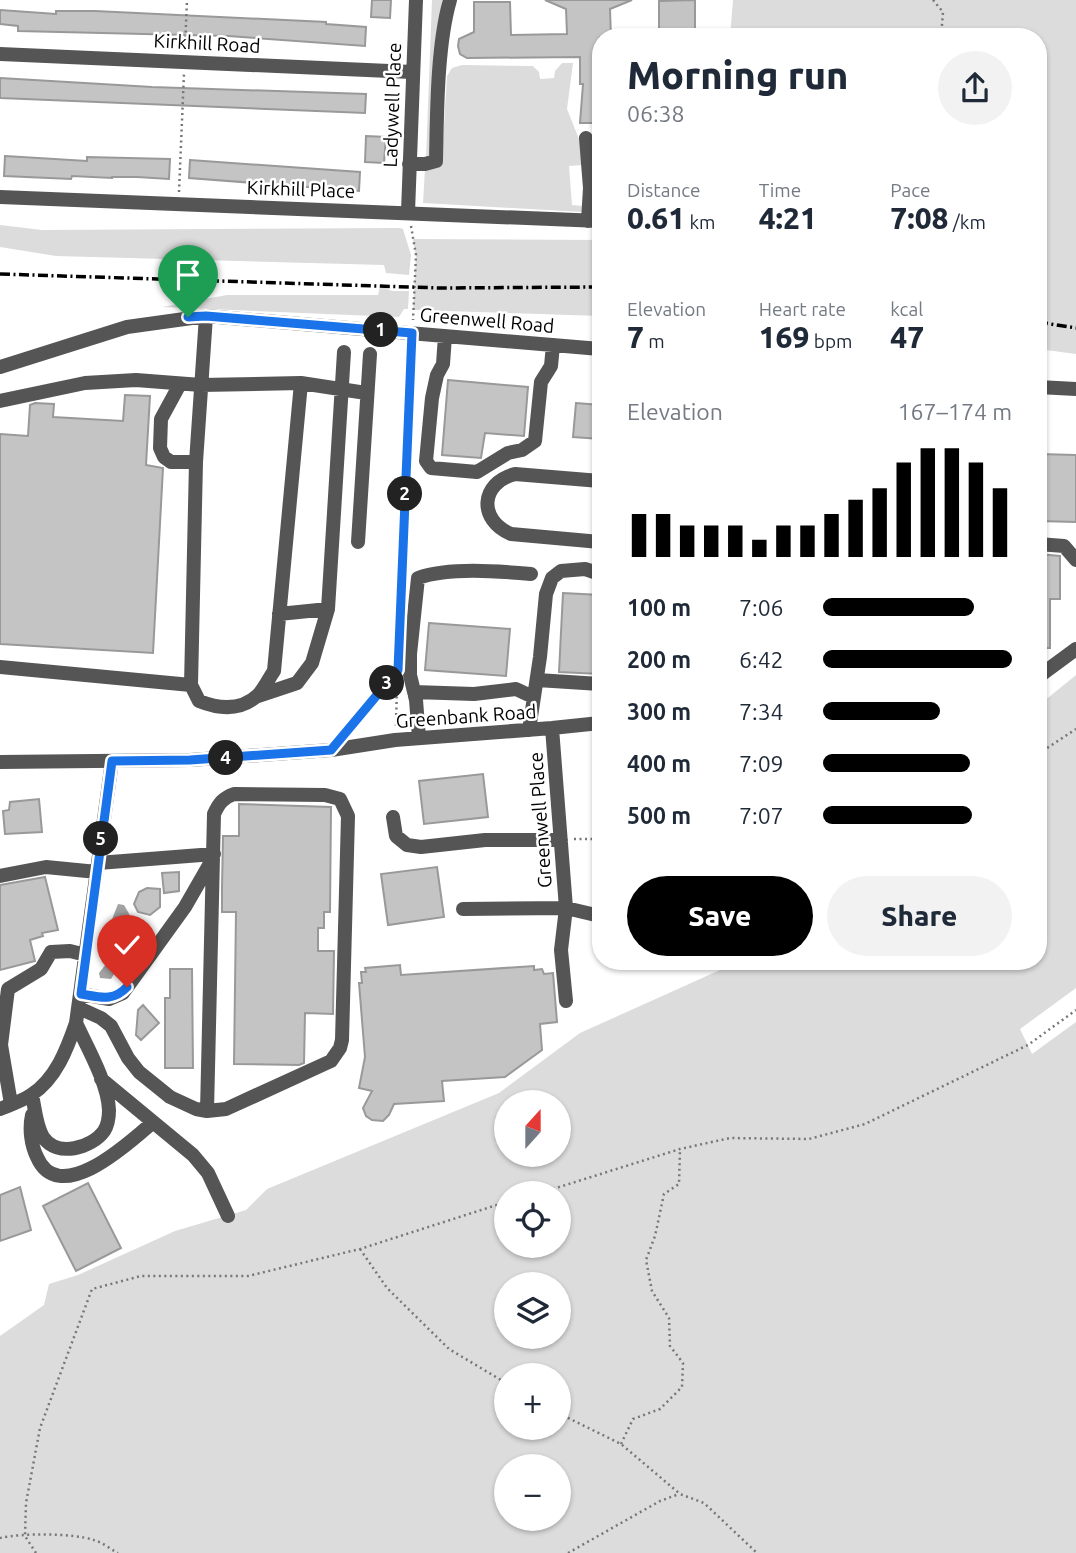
<!DOCTYPE html>
<html lang="en">
<head>
<meta charset="utf-8">
<style>
	:root { --surface:#fff; --page:#f2f2f3; --text:#1f2937; --muted:#747a83; --accent:#000 }
	body { margin:0; font-family:Ubuntu,sans-serif; background:var(--page); color:var(--text); height:100vh; display:flex; flex-direction:column; font-size:26px; white-space:nowrap }
	* { box-sizing:border-box; margin:0 }
	p { font-size:23px; color:var(--muted) }
	.icon { flex:none; width:38px; height:38px; fill:none; stroke:currentColor; stroke-width:2; stroke-linecap:round; stroke-linejoin:round }
	.map { position:relative; flex:1; overflow:hidden }
	.sheet { position:absolute; left:592px; top:28px; width:455px; height:942px; display:flex; flex-direction:column; background:var(--surface); border-radius:28px; box-shadow:0 2px 5px #0004 }
	.sheet>* { flex:none }
	.needle { width:46px; rotate:21deg }
	.tools { position:absolute; left:494px; top:1090px; display:grid; gap:14px }
	.tools a { display:grid; place-items:center; width:77px; height:77px; border-radius:50%; background:var(--surface); box-shadow:0 2px 5px #0004; font-size:35px }
	.pin { position:absolute; display:grid; place-items:center; width:60px; height:60px; color:#fff; margin:-72px -30px; border-radius:50% 50% 50% 0; rotate:-45deg; box-shadow:0 0 7px #0007 }
	.pin .icon { rotate:45deg }
	.km { position:absolute; width:35px; height:35px; margin:-18px; border-radius:50%; background:#222; color:#fff; font-size:19px; line-height:35px; text-align:center }
	.round { display:grid; place-items:center; flex:none; width:74px; height:74px; border-radius:37px; background:var(--page) }
	.head { display:flex; align-items:center; justify-content:space-between; height:119px; padding:0 35px }
	h1 { font-size:38px; font-weight:800; line-height:52px }
	.metrics { display:grid; grid-template-columns:repeat(3,1fr); gap:10px; height:119px; padding:7px 35px }
	.metrics div { display:grid; align-content:center }
	.metrics b { font-size:30px; font-weight:800 }
	.metrics small { font-size:19px; font-weight:400 }
	.metrics p { font-size:19px }
	.chart { height:196px; padding:14px 35px }
	.chart p { display:flex; justify-content:space-between }
	.chart svg { width:100%; height:126px; margin-top:7px; stroke:var(--accent); stroke-width:6 }
	.cta { display:flex; gap:14px; margin-top:auto; padding:14px 35px }
	.cta a { flex:1; height:80px; border-radius:42px; background:var(--accent); color:#fff; font-size:28px; font-weight:800; line-height:80px; text-align:center }
	.cta a+a { background:var(--page); color:var(--text) }
	ul { padding:0 35px; list-style:none; font-size:23px }
	li { display:grid; grid-template-columns:112px 84px 1fr; align-items:center; height:52px }
	li i { height:18px; border-radius:9px; background:var(--accent) }
	.map>svg:first-child { display:block }
	.green { fill:#dcdcdc; fill-rule:evenodd }
	.water { fill:#a3a3a3 }
	.building { fill:#c4c4c4; stroke:#999; stroke-width:2 }
	.lines { fill:none; stroke-linecap:round; stroke-linejoin:round }
	.path { stroke:#777; stroke-width:2.5; stroke-dasharray:2 3.5; stroke-linecap:butt }
	.minor { stroke:#555; stroke-width:14 }
	.rail { stroke:#000; stroke-width:3.5; stroke-dasharray:10 3.5 2 3.5; stroke-linecap:butt }
	.route-casing { stroke:#fff; stroke-width:14 }
	.route { stroke:#1a73e8; stroke-width:9 }
	.labels { text-anchor:middle; stroke-width:5; stroke-linejoin:round; paint-order:stroke }
	.street-label { font-size:19px; fill:#000; stroke:#fff }
</style>
</head>
<body>
<div class="map">
<svg width="1076" height="1553" viewBox="0 0 1076 1553">
	<rect width="100%" height="100%" fill="#fff"/>
	<path class="green" d="M432,0H442L431,158L426,159Z
		M733,0H1076V354L1038,349V37H730Z
		M562,63H573L567,109L581,144L582,165L569,166L572,205L583,206V212L423,203L425,169L442,158L447,76L452,68L462,65L533,66L539,72L540,79L554,78L555,71Z
		M0,225L42,230L400,228L403,229L411,255L409,275L386,273L384,265L56,256L0,247Z
		M413,239L600,240V316L413,310L416,256Z
		M380,286L392,291H409L408,309H404L399,317L162,307L227,295H378Z
		M1076,675V988L1020,1029L1032,1054L1076,1022V1553H0V1336L44,1305L49,1284L78,1275L175,1231L246,1210L267,1189L499,1093L580,1033L740,961H1038V706ZM506,1102H558V1155H506ZM506,1194H558V1246H506ZM506,1284H558V1337H506ZM506,1376H558V1428H506ZM506,1466H558V1519H506Z"/>
	<path class="water" d="M118,904L124,905L139,931L141,940C132,954 120,964 111,979L100,978L99,973L106,964L107,932Z"/>
	<path class="building" d="M372,0H391L390,18L371,17Z
		M545,0H632L610,9L611,37H600V123H580L583,84H580V57L467,58L460,54L458,46L459,39L474,32V2H510L511,35L567,34L566,9Z
		M695,0V37H659V1Z
		M0,10L56,14V11H95L326,22V24L366,27L365,46L228,36L18,31V26L0,24Z
		M0,78L152,87L366,94L365,113L0,98Z
		M366,136L386,137L384,163L365,162Z
		M5,156L87,161V157L170,159L169,179L137,177H112V178L72,176L71,179L4,176Z
		M190,160L360,172L359,191L189,178Z
		M448,380L528,387L524,436L485,433L481,458L442,455Z
		M125,395L150,396L146,465L163,468L153,653L0,644V434L28,436L30,405L35,403L54,404L53,417L123,421Z
		M576,403L600,405V439L573,437Z
		M1038,454L1076,455V522L1038,521Z
		M1038,554L1060,556V599H1050V648H1038Z
		M563,593L600,595V674L559,672Z
		M429,623L510,629L506,676L425,670Z
		M483,774L488,817L424,824L419,781Z
		M39,799L42,832L5,834L3,811L9,810L10,802Z
		M239,804L331,807L330,912H324V928H318V951H334L333,1014L305,1013L304,1063L299,1065L234,1064L236,912H222V888L223,836H239Z
		M437,867L444,917L388,925L381,874Z
		M179,872V891L164,893L162,873Z
		M45,877L58,930L42,933L43,936L30,940L35,961L0,970V885Z
		M147,888L160,889V907L150,915L138,912L134,904L139,892Z
		M400,965L401,975L534,966V970L542,969L544,974L553,973L557,1022L540,1024L542,1050L505,1077L442,1081L444,1101L394,1104L389,1115L383,1121L372,1120L366,1116L363,1108L372,1091L359,1088L365,1057L359,983H362L361,972H366L365,968Z
		M170,969H192L193,1068H165V998H170Z
		M143,1005L159,1023L141,1040L136,1035L138,1010Z
		M88,1183L121,1248L76,1271L43,1206Z
		M20,1187L31,1230L0,1241V1195Z"/>
	<g class="lines">
		<path class="path" d="M933,0L943,12L941,37
			M185,49L187,0
			M179,192L184,73
			M411,226L416,255L413,320
			M401,603L411,347
			M396,726L397,683
			M344,735L396,673
			M1038,754L1076,729
			M574,839H600
			M537,1194L680,1149L730,1138L809,1139L865,1124L1028,1045L1076,1010
			M360,1249L387,1288L449,1349L506,1383
			M558,1413L621,1444L680,1494L704,1503L757,1553
			M621,1444L633,1419L660,1409L682,1387L683,1363L670,1346L669,1318L652,1291L646,1260L655,1236L664,1194L679,1184L680,1149
			M0,1538C22,1533 72,1533 94,1540C102,1542 110,1549 118,1553
			M36,1553L25,1536L26,1503L40,1428L92,1289L141,1276H248L360,1249L506,1202
			M568,1553L660,1501L679,1494"/>
		<path class="minor" d="M0,54L412,72
			M586,138L590,188
			M409,164H425L436,161C437,113 437,45 450,0
			M0,197L600,221
			M408,212L416,0
			M588,221L590,188L600,183
			M206,316L196,462L191,685L199,701C219,709 241,711 258,695C264,689 269,678 274,671L301,383
			M445,336L443,364L437,375L432,398L426,461L431,468L477,472L508,453L522,450L535,441L541,382L551,366L553,345
			M0,367L127,327L206,316L600,349
			M180,384L161,419L160,448L164,457L171,462H196
			M1038,387L1076,389
			M0,401L85,383L136,380L201,385L301,383L366,393
			M600,481L515,474C480,483 478,520 511,534L600,542
			M358,542L370,354
			M1038,544L1064,546L1076,560
			M279,614L328,609
			M0,667L191,685
			M1038,677L1076,649
			M537,680L600,684
			M414,692L474,694L516,689L533,697
			M258,696L297,683L312,663L328,609L344,352
			M552,728L566,908L561,950L566,1001
			M529,730L540,657L546,594L552,578L561,571L585,569L600,574
			M419,738L416,700L410,675V654L418,578C449,567 497,571 531,574
			M0,762L190,760L331,750L395,740L552,728L600,723
			M393,817L396,836L407,845L421,847L485,840H561
			M98,863L214,854
			M0,876L46,867L97,872
			M463,909L566,908L600,916
			M81,994L109,999L123,993L185,907L212,860
			M79,1008L101,1018L111,1026L128,1058L139,1072L170,1097L196,1109L207,1111L226,1109L331,1061L340,1048L342,1040L348,816L340,799L325,795L234,794C223,798 219,803 214,814L207,1111
			M101,1079L193,1155L208,1173L228,1216
			M32,1095C35,1108 36,1126 43,1137C57,1158 92,1148 104,1131C108,1125 109,1117 109,1110C108,1083 87,1047 76,1023
			M11,1104L1,1045L8,989L41,969L51,952L70,951L86,955
			M0,1109C10,1105 22,1101 31,1095C56,1079 67,1049 76,1023L112,761
			M32,1115C29,1129 31,1145 37,1157C59,1208 129,1143 152,1123"/>
		<path class="rail" d="M0,274L440,288L600,287
			M1038,322L1076,328"/>
	</g>
	<g class="lines">
		<g class="route-casing">
			<path id="route" d="M127,987C113,1002 100,997 81,994L112,761L190,760L331,750L398,670L412,333L206,316L188,317"/>
		</g>
		<use href="#route" class="route"/>
	</g>
	<g class="labels">
		<g class="street-label">
			<text transform="translate(207 43) rotate(3)" y="7">Kirkhill Road</text>
			<text transform="translate(392 105) rotate(-88)" y="7">Ladywell Place</text>
			<text transform="translate(301 189) rotate(2)" y="7">Kirkhill Place</text>
			<text transform="translate(487 320) rotate(5)" y="7">Greenwell Road</text>
			<text transform="translate(466 716) rotate(-4)" y="7">Greenbank Road</text>
			<text transform="translate(540 820) rotate(-94)" y="7">Greenwell Place</text>
		</g>
	</g>
</svg>
<div class="tools">
<a><svg class="needle" viewBox="-14 -14 28 28"><path d="M0-13l5 13h-10z" fill="#e53935"/><path d="M0 13l5-13h-10z" fill="#747a83"/></svg></a>
<a><svg class="icon" aria-label="locate" viewBox="0 0 24 24"><circle cx="12" cy="12" r="6"/><path d="M12 2v4M12 18v4M2 12h4M18 12h4"/></svg></a>
<a><svg class="icon" aria-label="layers" viewBox="0 0 24 24"><path d="M12 4l9 5-9 5-9-5zM3 14l9 5 9-5"/></svg></a>
<a>+</a>
<a>−</a>
</div>
<div class="pin" style="left:188px;top:317px;background:#1e9e55"><svg class="icon" aria-label="arrive" viewBox="0 0 24 24"><path d="M6 21V4h12l-3 4 3 4H6"/></svg></div>
<div class="pin" style="left:127px;top:987px;background:#d93025"><svg class="icon" aria-label="check" viewBox="0 0 24 24"><path d="M5 12l5 5 9-10"/></svg></div>
<b class="km" style="left:381px;top:330px">1</b>
<b class="km" style="left:405px;top:494px">2</b>
<b class="km" style="left:387px;top:683px">3</b>
<b class="km" style="left:226px;top:758px">4</b>
<b class="km" style="left:101px;top:839px">5</b>
<section class="sheet">
<div class="head"><div><h1>Morning run</h1><p>06:38</p></div><a class="round"><svg class="icon" aria-label="share" viewBox="0 0 24 24"><path d="M12 15V3M7 8l5-5 5 5M5 13v7h14v-7"/></svg></a></div>
<div class="metrics">
<div><p>Distance</p><b>0.61<small> km</small></b></div>
<div><p>Time</p><b>4:21</b></div>
<div><p>Pace</p><b>7:08<small> /km</small></b></div>
</div>
<div class="metrics">
<div><p>Elevation</p><b>7<small> m</small></b></div>
<div><p>Heart rate</p><b>169<small> bpm</small></b></div>
<div><p>kcal</p><b>47</b></div>
</div>
<div class="chart"><p><span>Elevation</span>167–174 m</p>
<svg viewBox="0 0 160 44" preserveAspectRatio="none"><path d="M5 44V29M15 44V29M25 44V33M35 44V33M45 44V33M55 44V38M65 44V33M75 44V33M85 44V29M95 44V24M105 44V20M115 44V11M125 44V6M135 44V6M145 44V11M155 44V20"/></svg>
</div>
<ul>
<li><b>100 m</b>7:06<i style="width:80%"></i></li>
<li><b>200 m</b>6:42<i style="width:100%"></i></li>
<li><b>300 m</b>7:34<i style="width:62%"></i></li>
<li><b>400 m</b>7:09<i style="width:78%"></i></li>
<li><b>500 m</b>7:07<i style="width:79%"></i></li>
</ul>
<div class="cta"><a>Save</a><a>Share</a></div>
</section>
</div>
</body>
</html>
